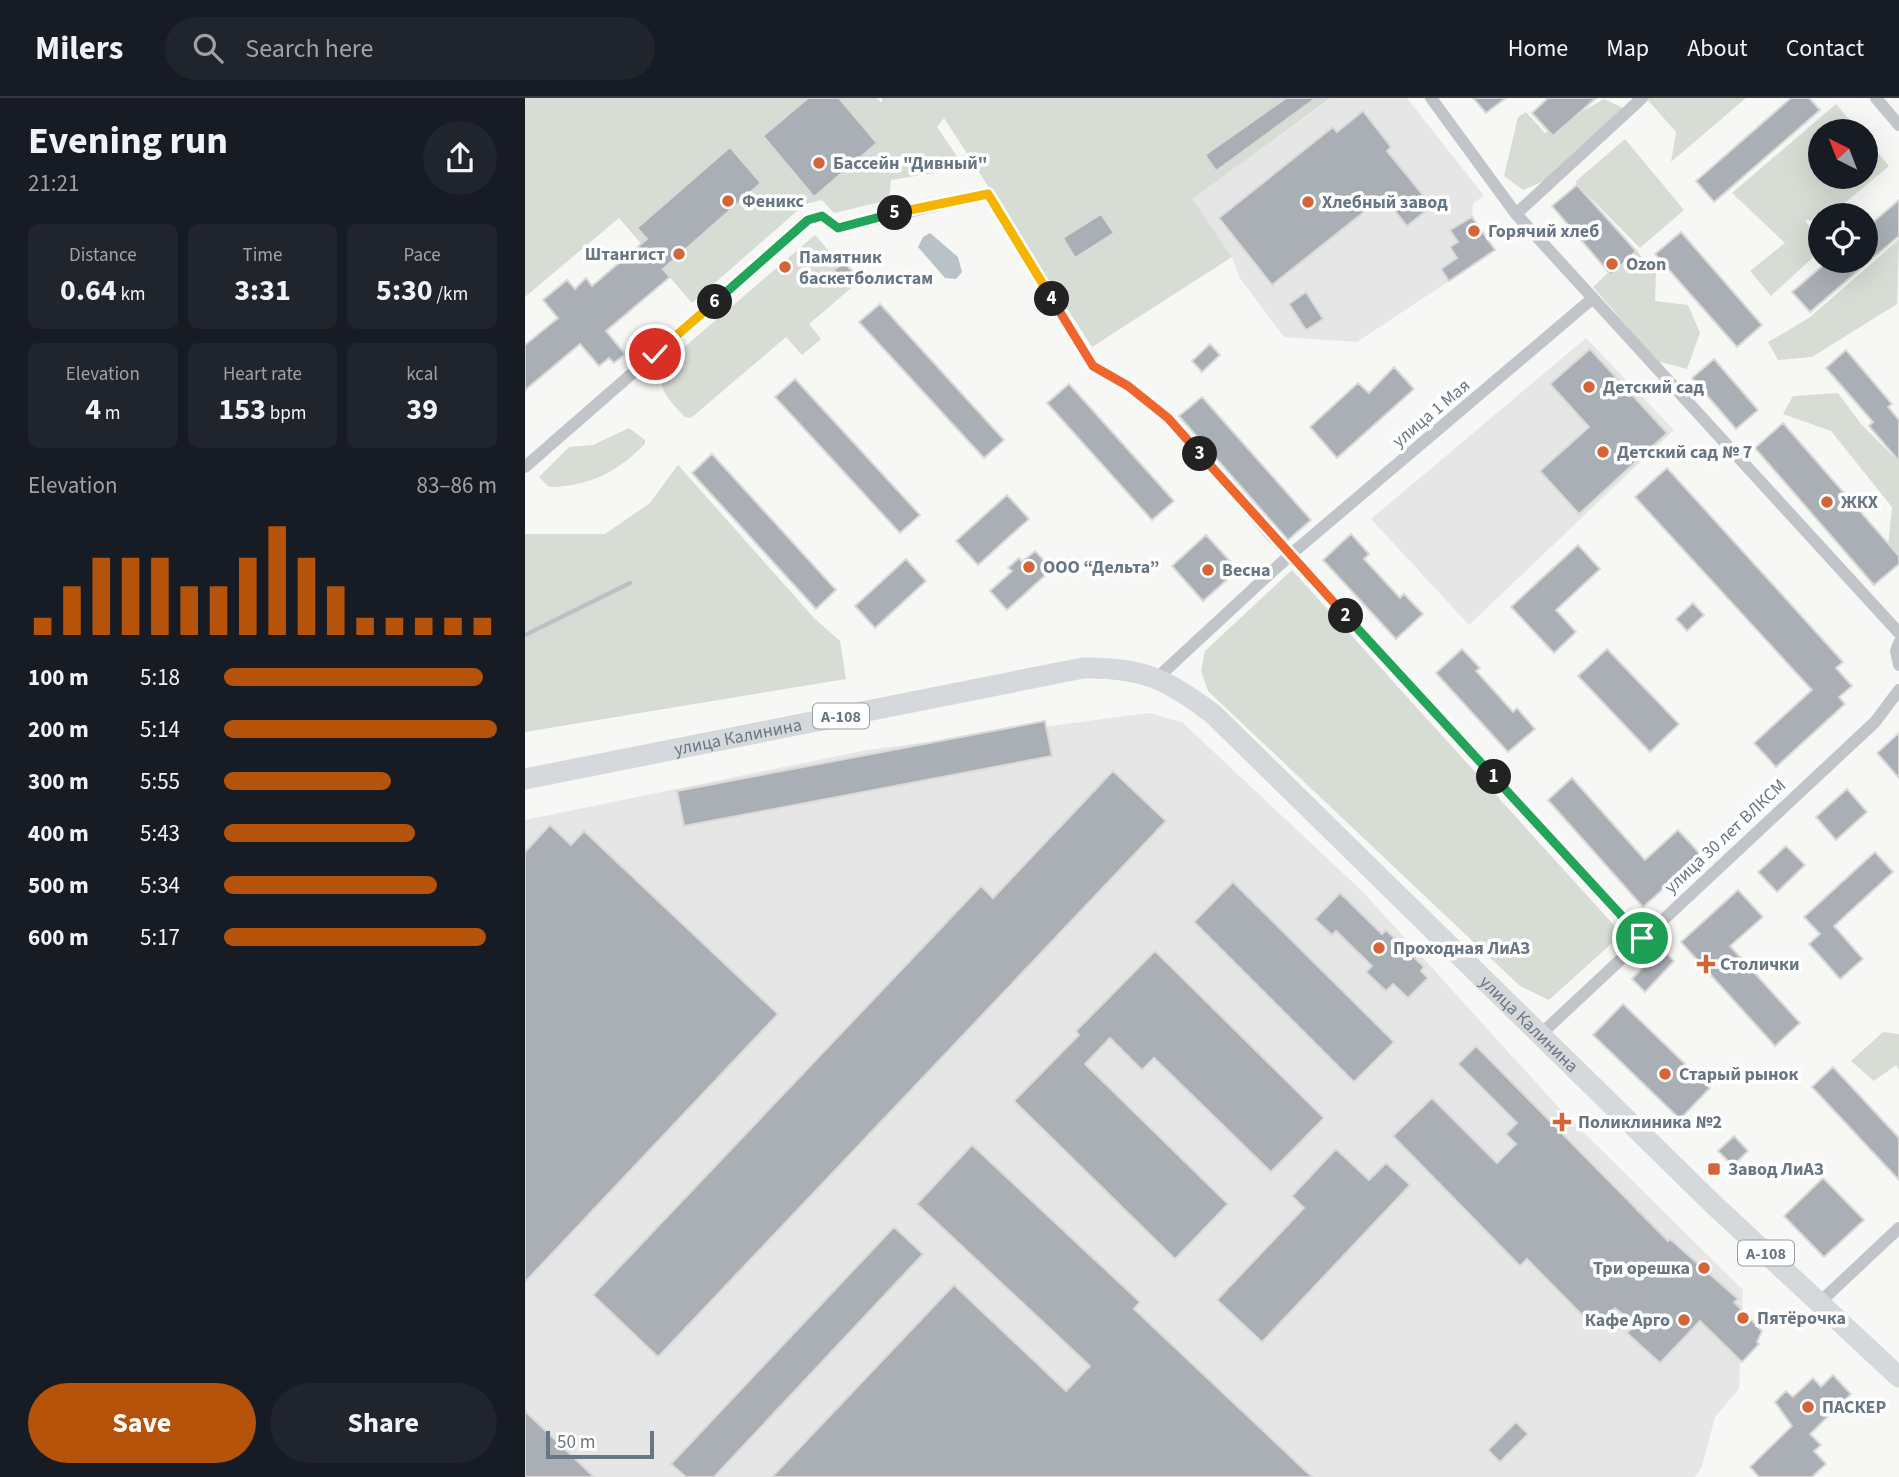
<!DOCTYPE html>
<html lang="en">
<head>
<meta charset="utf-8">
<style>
	:root { --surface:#171b24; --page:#20242c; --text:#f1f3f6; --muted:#9ea1a6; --line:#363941; --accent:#b45309 }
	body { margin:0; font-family:"Source Sans 3",sans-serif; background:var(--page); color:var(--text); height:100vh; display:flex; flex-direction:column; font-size:26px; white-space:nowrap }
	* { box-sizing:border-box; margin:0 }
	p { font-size:23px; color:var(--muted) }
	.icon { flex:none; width:38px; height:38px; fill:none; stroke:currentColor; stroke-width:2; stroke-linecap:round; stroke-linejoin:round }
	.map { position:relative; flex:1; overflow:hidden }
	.drawer { display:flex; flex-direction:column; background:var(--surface); width:525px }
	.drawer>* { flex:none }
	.needle { width:46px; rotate:318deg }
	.controls { position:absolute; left:1283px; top:21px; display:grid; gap:14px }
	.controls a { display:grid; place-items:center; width:70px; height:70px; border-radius:50%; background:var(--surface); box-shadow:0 7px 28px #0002; font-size:35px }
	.scale { position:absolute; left:21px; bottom:18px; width:108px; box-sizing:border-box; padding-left:7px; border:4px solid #697683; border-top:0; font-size:19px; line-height:24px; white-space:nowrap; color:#697683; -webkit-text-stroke:5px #fff; paint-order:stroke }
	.pin { position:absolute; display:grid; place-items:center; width:60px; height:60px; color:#fff; margin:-30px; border:4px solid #fff; border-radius:50%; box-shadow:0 2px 7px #0007 }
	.km { position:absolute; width:35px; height:35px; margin:-18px; border-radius:50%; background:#222; color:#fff; font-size:19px; line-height:35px; text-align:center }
	.round { display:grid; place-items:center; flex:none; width:74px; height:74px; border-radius:37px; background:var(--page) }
	.headline { display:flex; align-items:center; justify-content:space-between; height:119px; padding:0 28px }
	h1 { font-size:38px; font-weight:700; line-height:52px }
	.stats { display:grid; grid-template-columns:repeat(3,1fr); gap:10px; height:119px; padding:7px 28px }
	.stats div { display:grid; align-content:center; border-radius:10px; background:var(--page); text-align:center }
	.stats b { font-size:30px; font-weight:700 }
	.stats small { font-size:19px; font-weight:400 }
	.stats p { font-size:19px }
	.chart { height:196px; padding:14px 28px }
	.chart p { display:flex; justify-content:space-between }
	.chart svg { width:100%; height:126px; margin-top:7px; stroke:var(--accent); stroke-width:6 }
	.action { display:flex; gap:14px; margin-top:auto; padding:14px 28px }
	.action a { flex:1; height:80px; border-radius:42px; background:var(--accent); color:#fff; font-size:28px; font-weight:700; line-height:80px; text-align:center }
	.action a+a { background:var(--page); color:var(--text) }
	ul { padding:0 28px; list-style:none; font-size:23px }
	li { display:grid; grid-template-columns:112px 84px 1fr; align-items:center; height:52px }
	li i { height:18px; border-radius:9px; background:var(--accent) }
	header { display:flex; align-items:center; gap:42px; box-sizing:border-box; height:98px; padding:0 35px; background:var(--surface); border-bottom:2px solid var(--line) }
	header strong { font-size:33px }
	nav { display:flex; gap:38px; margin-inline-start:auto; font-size:24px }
	.search { width:490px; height:63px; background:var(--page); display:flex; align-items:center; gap:18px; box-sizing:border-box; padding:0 24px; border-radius:38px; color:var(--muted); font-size:26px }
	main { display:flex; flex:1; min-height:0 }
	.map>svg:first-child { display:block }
	.built { fill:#e5e6e5 }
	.green { fill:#d7dcd4 }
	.water { fill:#b9c3c7 }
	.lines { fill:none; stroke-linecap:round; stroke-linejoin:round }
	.stream { stroke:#b9c3c7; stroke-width:4.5 }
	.building { fill:#a9afb5; stroke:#d9d9d7; stroke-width:2 }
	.minor { stroke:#c1c4c8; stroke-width:12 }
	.trunk { stroke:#d5d9dc; stroke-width:21 }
	.split-1-casing { stroke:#fff; stroke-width:14 }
	.split-2-casing { stroke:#fff; stroke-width:14 }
	.split-3-casing { stroke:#fff; stroke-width:14 }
	.split-4-casing { stroke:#fff; stroke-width:14 }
	.split-5-casing { stroke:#fff; stroke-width:14 }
	.split-6-casing { stroke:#fff; stroke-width:14 }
	.split-7-casing { stroke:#fff; stroke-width:14 }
	.split-1 { stroke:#22a559; stroke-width:9 }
	.split-2 { stroke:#22a559; stroke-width:9 }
	.split-3 { stroke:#f0652b; stroke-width:9 }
	.split-4 { stroke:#f0652b; stroke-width:9 }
	.split-5 { stroke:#f5b400; stroke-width:9 }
	.split-6 { stroke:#22a559; stroke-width:9 }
	.split-7 { stroke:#f5b400; stroke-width:9 }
	.poi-dot { fill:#d46539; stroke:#fff; stroke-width:2.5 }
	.labels { text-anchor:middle; stroke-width:7; stroke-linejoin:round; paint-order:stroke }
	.shield { fill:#fff; stroke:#969fa8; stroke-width:2 }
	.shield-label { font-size:16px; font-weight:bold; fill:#697683 }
	.poi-label { font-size:18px; font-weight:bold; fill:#697683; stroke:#fff; text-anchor:start }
	.street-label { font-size:18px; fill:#697683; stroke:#fff }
</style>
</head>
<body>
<header>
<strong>Milers</strong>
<div class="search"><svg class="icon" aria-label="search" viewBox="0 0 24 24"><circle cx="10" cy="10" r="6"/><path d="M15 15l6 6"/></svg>Search here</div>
<nav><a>Home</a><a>Map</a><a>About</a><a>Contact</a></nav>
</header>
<main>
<section class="drawer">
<div class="headline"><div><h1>Evening run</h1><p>21:21</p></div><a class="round"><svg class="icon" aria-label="share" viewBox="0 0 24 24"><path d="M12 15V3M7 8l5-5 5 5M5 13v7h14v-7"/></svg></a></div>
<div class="stats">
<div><p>Distance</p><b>0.64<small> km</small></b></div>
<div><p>Time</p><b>3:31</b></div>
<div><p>Pace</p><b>5:30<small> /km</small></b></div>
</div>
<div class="stats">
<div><p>Elevation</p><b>4<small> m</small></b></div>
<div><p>Heart rate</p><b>153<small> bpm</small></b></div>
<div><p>kcal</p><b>39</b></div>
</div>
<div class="chart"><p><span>Elevation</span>83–86 m</p>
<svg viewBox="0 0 160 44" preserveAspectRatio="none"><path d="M5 44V38M15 44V27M25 44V17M35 44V17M45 44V17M55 44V27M65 44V27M75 44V17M85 44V6M95 44V17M105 44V27M115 44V38M125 44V38M135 44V38M145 44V38M155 44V38"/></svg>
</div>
<ul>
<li><b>100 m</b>5:18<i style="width:95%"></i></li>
<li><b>200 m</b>5:14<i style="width:100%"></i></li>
<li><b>300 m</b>5:55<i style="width:61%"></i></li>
<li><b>400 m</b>5:43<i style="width:70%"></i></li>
<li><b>500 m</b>5:34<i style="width:78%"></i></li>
<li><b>600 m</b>5:17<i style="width:96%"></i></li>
</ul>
<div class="action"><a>Save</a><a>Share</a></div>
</section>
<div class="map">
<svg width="1374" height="1379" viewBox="0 0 1374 1379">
	<rect width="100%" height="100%" fill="#f7f7f5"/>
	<path class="built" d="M807,0H882L959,98L948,105L947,119L926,132L933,144L925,150L932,160L916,171L924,183L832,244L759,239L715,180L707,159L666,101Z
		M1061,240L1149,332L944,527L846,421Z
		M624,615L657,624L839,795L1036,1012L1218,1192L1214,1291L1190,1319L1177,1368L1170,1379H0V722L342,652Z"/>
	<path class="green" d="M0,0H352L357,5V0H806L667,101L707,159L567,249L419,20L412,29L440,70L366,82L364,102L309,115L297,102L280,106L167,205L94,120L0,199Z
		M1121,0H1221L1146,64L1151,34Z
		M1079,1L1098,10L1019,83L998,92L979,78L993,19L1001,14L1020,35Z
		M1311,6L1334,33H1295V79H1340L1341,41L1364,68L1305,117H1295V123L1280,122L1295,145V153L1246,198L1225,173L1260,145L1207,95Z
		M1100,41L1159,112L1115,150L1050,84Z
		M290,137L332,185L284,226L296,241L277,257L261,239L166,320L160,319C139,296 126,287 149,258Z
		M1374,141L1372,206L1287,259L1253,262L1243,244L1284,220Z
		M1109,150L1131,175L1130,203L1163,207L1175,235L1162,271L1132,263L1068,189Z
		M1313,295L1336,326L1374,364V456L1363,450L1367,409L1306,333L1258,316L1268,298Z
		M104,330L120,342V346C91,375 65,388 24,389L14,379L44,349L68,347Z
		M153,367L289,520L315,543L321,581L0,634V436H80L125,405Z
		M767,472L1097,836L1024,902L995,888L683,593L676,573L680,553Z
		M1358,934L1374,936V972L1371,967L1349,983L1326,963Z"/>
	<path class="water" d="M405,135L433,159L437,174L431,181L420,180L393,149L398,139Z"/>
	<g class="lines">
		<path class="stream" d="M0,537L105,485"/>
	</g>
	<path class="building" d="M283,0H314L352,45L289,99L238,38Z
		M761,0H791L691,73L680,57Z
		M948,0H981L961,15Z
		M1023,0H1071L1028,38L1007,15Z
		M1266,0H1284L1295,12L1189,104L1171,83Z
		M838,13L866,49L862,53L907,108L882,128L858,99L747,187L694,120L808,29L812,34Z
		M205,49L236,85L138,171L145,179L81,233L100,256L89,265L84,260L74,268L55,246L0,292V247L33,220L18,202L42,182L50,191L61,180L67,188L122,141L112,130Z
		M1052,87L1111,153L1086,177L1027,108Z
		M1374,102V138L1285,214L1267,194L1303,163H1340V131Z
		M576,116L589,135L550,160L538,140Z
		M947,119L970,152L924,183L916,171L932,160L925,149L933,144L925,132Z
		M1156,134L1237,227L1212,249L1130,156Z
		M319,164L328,174L310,189L301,179Z
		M781,194L798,221L781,232L764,206Z
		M355,206L479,342L459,360L334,224Z
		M685,246L695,257L677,274L667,263Z
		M1065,251L1142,335L1054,416L1015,373L1064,329L1025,286Z
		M1321,252L1367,306L1363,309L1374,322V363L1344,328L1348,324L1301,270Z
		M1189,261L1233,312L1211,331L1167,280Z
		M869,269L889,291L812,360L785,329L833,285L844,295Z
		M270,281L395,417L375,435L250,299Z
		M544,286L649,403L627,422L522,305Z
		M677,299L786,422L763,442L654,318Z
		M1258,325L1374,458V466L1349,487L1230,350Z
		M187,356L311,492L291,511L167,375Z
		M1142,370L1318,564L1311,570L1327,588L1314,599L1320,606L1251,669L1229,645L1287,592L1110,399Z
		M482,397L504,421L453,467L431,443Z
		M826,436L844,456L839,461L875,500L879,496L898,516L871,541L798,462Z
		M681,437L713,472L678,503L647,468Z
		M1053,447L1075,471L1031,512L1051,534L1029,555L986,509Z
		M510,453L527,471L482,512L465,493L487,473L483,470L494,460L497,464Z
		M381,461L401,483L350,530L330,508Z
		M1168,505L1179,517L1162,533L1151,521Z
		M937,551L955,570L951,573L988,614L992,610L1010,631L983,654L911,575Z
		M1082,551L1154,626L1125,654L1053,578Z
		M520,623L527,658L159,728L152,693Z
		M1374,635V680L1352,655Z
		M588,673L641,723L133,1259L68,1197L456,788L468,800Z
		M1047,680L1120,762L1153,732L1176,757L1118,809L1023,702Z
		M1322,691L1342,714L1311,742L1291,719Z
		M25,727L46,747L59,733L253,916L0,1184V754Z
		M1261,748L1280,767L1252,794L1233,774Z
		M1350,754L1368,774L1309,828L1338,861L1315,881L1284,846L1295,836L1279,819Z
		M708,784L869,944L829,984L669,824Z
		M1213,792L1238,819L1205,848L1275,925L1250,948L1156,844Z
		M815,795L857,836L861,832L899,869L896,873L903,880L883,900L868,886L861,893L841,874L847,868L811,833L807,837L790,821Z
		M1136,850L1149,863L1120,894L1107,881Z
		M630,853L799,1020L746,1074L629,960L617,972L585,940L560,966L703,1106L650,1161L489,1003L554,937L551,933Z
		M1098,906L1185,990L1155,1021L1068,937Z
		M951,948L1143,1143L1145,1141L1213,1201L1209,1204L1237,1233L1232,1244L1234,1246L1217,1264L1175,1223L1135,1265L1102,1235L1110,1227L1090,1210L1070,1230L1002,1161L995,1168L868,1038L907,1000L972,1065L991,1046L981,1036L992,1025L933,966Z
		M1308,969L1374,1040V1082L1287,989Z
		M1209,1038L1223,1053L1208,1068L1193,1053Z
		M447,1047L615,1204L609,1211L787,1379H247L429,1187L541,1293L565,1268L392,1106Z
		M811,1051L844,1082L861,1065L885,1087L737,1244L692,1202L779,1110L767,1098Z
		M1298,1080L1339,1122L1299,1159L1259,1118Z
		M369,1129L398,1156L189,1379H161L146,1366Z
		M1308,1277L1326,1296L1285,1336L1296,1347L1289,1353L1301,1366L1287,1379H1234L1225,1369L1267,1328L1250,1304L1261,1293L1268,1299L1288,1280L1296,1289Z
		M0,1313L69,1379H0Z
		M991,1324L1003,1336L975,1364L963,1352Z"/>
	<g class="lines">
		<path class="minor" d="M906,0L991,116L1374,535
			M1351,0L1374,27
			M991,116L1117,0
			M0,369L283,122L297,118L313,130L463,96L568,268L602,288L643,319L745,436L1117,840
			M1374,545L1371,553L1374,567
			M632,580L765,457L1068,200
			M1016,936L1350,624L1374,592
			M1294,1205L1374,1130"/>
		<path class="trunk" id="s1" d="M0,681L558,570C617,569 642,581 688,616L1188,1106L1374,1279"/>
	</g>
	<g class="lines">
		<g class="split-1-casing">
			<path id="split-1" d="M969,679L1117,840"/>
		</g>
		<g class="split-2-casing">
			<path id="split-2" d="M821,518L969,679"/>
		</g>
		<g class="split-3-casing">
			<path id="split-3" d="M675,356L821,518"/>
		</g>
		<g class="split-4-casing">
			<path id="split-4" d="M527,201L568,268L603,288L643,320L675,356"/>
		</g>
		<g class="split-5-casing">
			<path id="split-5" d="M370,115L463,96L527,201"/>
		</g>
		<g class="split-6-casing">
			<path id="split-6" d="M190,204L283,122L297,118L313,130L370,115"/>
		</g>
		<g class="split-7-casing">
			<path id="split-7" d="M130,256L190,204"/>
		</g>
		<use href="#split-1" class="split-1"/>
		<use href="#split-2" class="split-2"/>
		<use href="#split-3" class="split-3"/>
		<use href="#split-4" class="split-4"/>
		<use href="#split-5" class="split-5"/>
		<use href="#split-6" class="split-6"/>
		<use href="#split-7" class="split-7"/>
	</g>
	<g class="poi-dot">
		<circle cx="294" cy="65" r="7"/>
		<circle cx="203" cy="103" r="7"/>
		<circle cx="783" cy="104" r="7"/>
		<circle cx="949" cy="133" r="7"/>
		<circle cx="154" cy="156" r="7"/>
		<circle cx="1087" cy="166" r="7"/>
		<circle cx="260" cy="169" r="7"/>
		<circle cx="1064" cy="289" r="7"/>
		<circle cx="1078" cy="354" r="7"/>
		<circle cx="1302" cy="404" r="7"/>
		<circle cx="504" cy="469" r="7"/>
		<circle cx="683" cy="472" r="7"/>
		<circle cx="854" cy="850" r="7"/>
		<path d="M1177.5 855.5h7v7h7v7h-7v7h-7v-7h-7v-7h7z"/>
		<circle cx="1140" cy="976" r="7"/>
		<path d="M1033.5 1013.5h7v7h7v7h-7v7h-7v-7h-7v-7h7z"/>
		<rect x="1182" y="1064" width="14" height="14" rx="3.5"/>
		<circle cx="1179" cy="1170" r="7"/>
		<circle cx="1218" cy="1220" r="7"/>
		<circle cx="1159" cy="1222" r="7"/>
		<circle cx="1283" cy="1309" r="7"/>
	</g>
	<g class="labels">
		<g class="shield">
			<rect x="288" y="605.5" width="56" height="25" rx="5"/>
			<rect x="1213" y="1142.5" width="56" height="25" rx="5"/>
		</g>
		<g class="shield-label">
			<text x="316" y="624">А-108</text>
			<text x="1241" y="1161">А-108</text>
		</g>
		<g class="poi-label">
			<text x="308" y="71">Бассейн "Дивный"</text>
			<text x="217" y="109">Феникс</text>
			<text x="797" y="110">Хлебный завод</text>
			<text x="963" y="139">Горячий хлеб</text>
			<text x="140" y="162" text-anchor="end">Штангист</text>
			<text x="274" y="165">Памятник<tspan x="274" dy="21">баскетболистам</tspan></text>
			<text x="1101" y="172">Ozon</text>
			<text x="1078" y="295">Детский сад</text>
			<text x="1092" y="360">Детский сад № 7</text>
			<text x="1316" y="410">ЖКХ</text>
			<text x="518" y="475">ООО “Дельта”</text>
			<text x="697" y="478">Весна</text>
			<text x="868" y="856">Проходная ЛиАЗ</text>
			<text x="1195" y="872">Столички</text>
			<text x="1154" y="982">Старый рынок</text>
			<text x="1053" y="1030">Поликлиника №2</text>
			<text x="1203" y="1077">Завод ЛиАЗ</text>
			<text x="1165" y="1176" text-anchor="end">Три орешка</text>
			<text x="1232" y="1226">Пятёрочка</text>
			<text x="1145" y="1228" text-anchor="end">Кафе Арго</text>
			<text x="1297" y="1315">ПАСКЕР</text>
		</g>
		<g class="street-label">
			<text transform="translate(906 315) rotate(-40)" y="6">улица 1 Мая</text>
			<text dy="6" stroke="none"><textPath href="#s1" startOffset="217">улица Калинина</textPath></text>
			<text transform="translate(1200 738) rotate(-43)" y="6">улица 30 лет ВЛКСМ</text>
			<text dy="6" stroke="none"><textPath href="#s1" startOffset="1153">улица Калинина</textPath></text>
		</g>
	</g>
</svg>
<div class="controls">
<a><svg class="needle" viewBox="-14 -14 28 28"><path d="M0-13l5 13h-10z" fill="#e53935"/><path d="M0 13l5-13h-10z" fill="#9ea1a6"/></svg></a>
<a><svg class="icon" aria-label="locate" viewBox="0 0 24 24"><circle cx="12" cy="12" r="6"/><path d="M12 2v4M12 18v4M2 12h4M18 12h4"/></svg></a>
</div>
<div class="scale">50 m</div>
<div class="pin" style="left:1117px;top:840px;background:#1e9e55"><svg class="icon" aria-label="arrive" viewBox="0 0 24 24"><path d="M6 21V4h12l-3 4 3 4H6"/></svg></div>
<div class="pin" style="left:130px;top:256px;background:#d93025"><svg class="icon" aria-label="check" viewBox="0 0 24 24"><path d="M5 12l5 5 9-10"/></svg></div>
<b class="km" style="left:969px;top:679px">1</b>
<b class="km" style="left:821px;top:518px">2</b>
<b class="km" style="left:675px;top:356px">3</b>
<b class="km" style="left:527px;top:201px">4</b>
<b class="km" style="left:370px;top:115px">5</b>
<b class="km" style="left:190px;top:204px">6</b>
</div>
</main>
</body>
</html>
